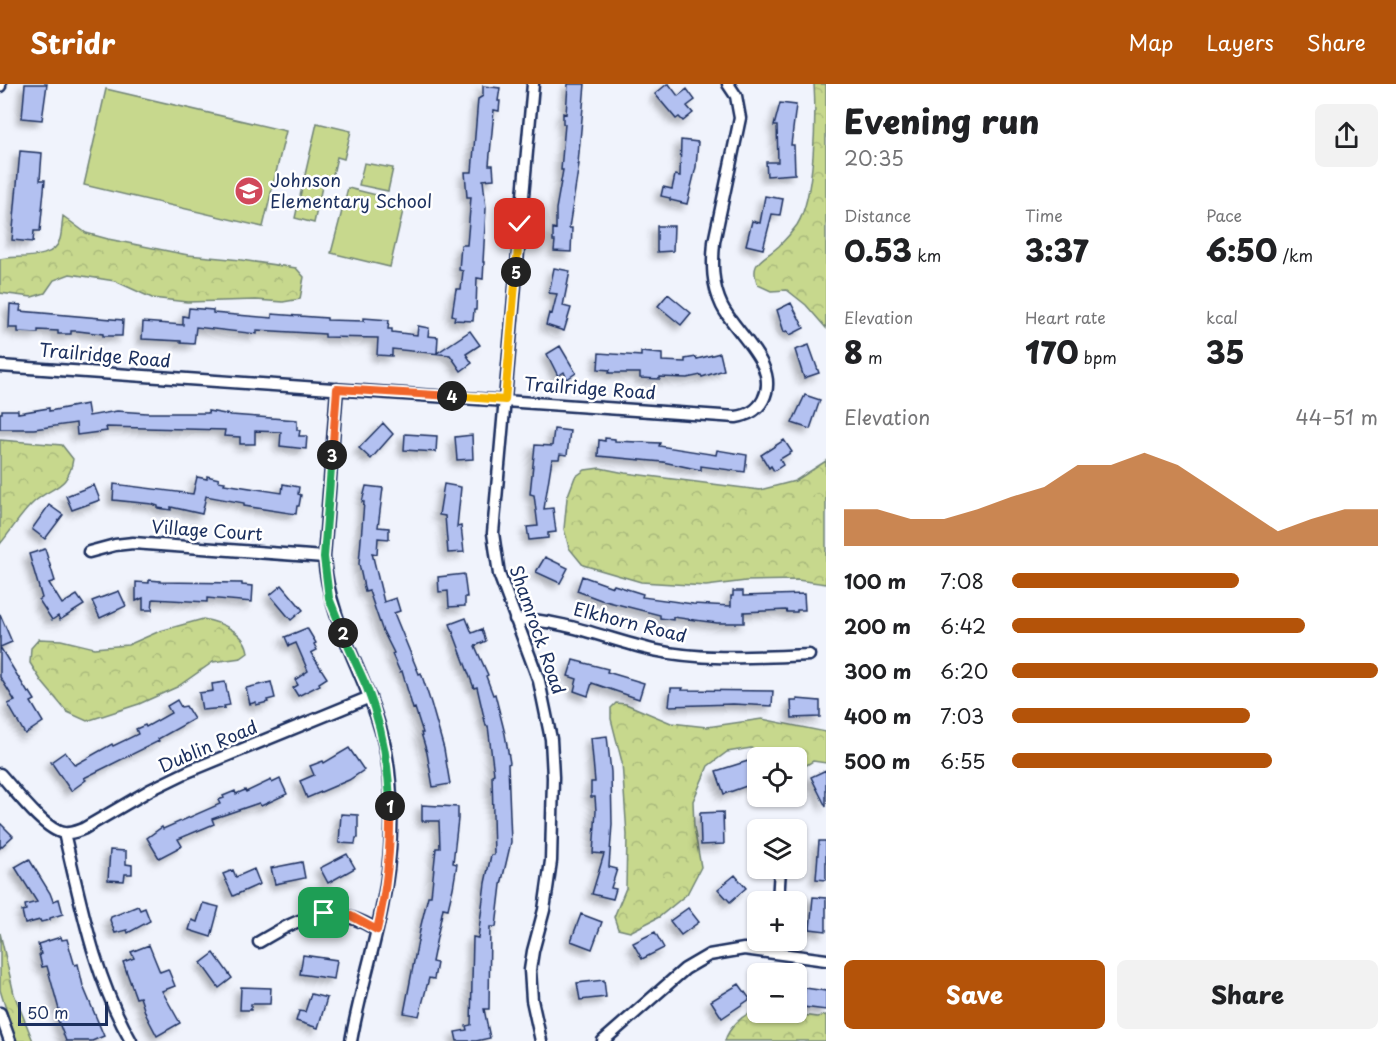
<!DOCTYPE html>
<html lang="en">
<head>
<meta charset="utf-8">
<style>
	:root { --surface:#fff; --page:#f2f2f2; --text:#202124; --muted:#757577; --accent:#b45309 }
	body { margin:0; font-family:"Playpen Sans",sans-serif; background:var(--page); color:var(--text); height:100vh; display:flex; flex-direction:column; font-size:22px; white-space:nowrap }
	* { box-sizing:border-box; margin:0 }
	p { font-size:20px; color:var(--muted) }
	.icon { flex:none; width:33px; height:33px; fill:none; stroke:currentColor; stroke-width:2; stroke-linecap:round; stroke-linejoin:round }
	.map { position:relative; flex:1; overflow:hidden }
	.sheet { display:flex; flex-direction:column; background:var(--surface); width:570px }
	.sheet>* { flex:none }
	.buttons { position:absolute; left:747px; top:663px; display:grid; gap:12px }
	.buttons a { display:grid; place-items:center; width:60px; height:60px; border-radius:9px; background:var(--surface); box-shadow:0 2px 4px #0004; font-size:30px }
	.scale { position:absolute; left:18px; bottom:15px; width:90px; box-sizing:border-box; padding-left:6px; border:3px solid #1b2f5e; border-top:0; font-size:16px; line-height:21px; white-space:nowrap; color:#1b2f5e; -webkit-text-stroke:4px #fff; paint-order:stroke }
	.pin { position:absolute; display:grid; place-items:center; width:51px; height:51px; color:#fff; margin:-26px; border-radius:12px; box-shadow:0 3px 9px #0006 }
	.km { position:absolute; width:30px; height:30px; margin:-15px; border-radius:50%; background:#222; color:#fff; font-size:16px; line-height:30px; text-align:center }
	.round { display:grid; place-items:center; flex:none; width:63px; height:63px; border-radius:9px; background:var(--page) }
	.head { display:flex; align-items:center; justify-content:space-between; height:102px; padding:0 18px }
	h1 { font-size:33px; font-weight:800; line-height:45px }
	.metrics { display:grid; grid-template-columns:repeat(3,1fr); gap:9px; height:102px; padding:6px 18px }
	.metrics div { display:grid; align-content:center }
	.metrics b { font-size:30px; font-weight:800 }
	.metrics small { font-size:16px; font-weight:400 }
	.metrics p { font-size:16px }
	.chart { height:168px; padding:12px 18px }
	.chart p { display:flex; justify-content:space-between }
	.chart svg { width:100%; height:108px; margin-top:6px; fill:var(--accent); opacity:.7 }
	.primary-button { display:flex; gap:12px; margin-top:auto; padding:12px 18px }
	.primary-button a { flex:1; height:69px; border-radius:9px; background:var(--accent); color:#fff; font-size:24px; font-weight:800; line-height:69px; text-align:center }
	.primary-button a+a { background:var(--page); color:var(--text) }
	ul { padding:0 18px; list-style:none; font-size:20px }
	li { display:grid; grid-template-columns:96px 72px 1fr; align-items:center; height:45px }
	li i { height:15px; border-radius:8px; background:var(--accent) }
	header { display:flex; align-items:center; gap:36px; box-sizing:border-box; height:84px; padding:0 30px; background:var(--accent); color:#fff }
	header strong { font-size:28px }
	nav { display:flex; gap:33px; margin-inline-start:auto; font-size:21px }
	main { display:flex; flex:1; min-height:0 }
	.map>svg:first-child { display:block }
	.forest { fill:url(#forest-crowns); stroke:#718476; stroke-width:1.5 }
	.park { fill:#c7d88d; stroke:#718476; stroke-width:1.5 }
	.building { fill:#b3c1f1; stroke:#1b2f5e; stroke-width:1.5; filter:url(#shadow) }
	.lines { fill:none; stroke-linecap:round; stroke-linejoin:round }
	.minor-casing { stroke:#1b2f5e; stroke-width:15 }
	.minor { stroke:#fff; stroke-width:10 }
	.split-1-casing { stroke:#fff; stroke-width:12 }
	.split-2-casing { stroke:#fff; stroke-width:12 }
	.split-3-casing { stroke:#fff; stroke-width:12 }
	.split-4-casing { stroke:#fff; stroke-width:12 }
	.split-5-casing { stroke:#fff; stroke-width:12 }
	.split-6-casing { stroke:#fff; stroke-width:12 }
	.split-1 { stroke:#f0652b; stroke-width:8 }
	.split-2 { stroke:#22a559; stroke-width:8 }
	.split-3 { stroke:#22a559; stroke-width:8 }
	.split-4 { stroke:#f0652b; stroke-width:8 }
	.split-5 { stroke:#f5b400; stroke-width:8 }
	.split-6 { stroke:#f5b400; stroke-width:8 }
	.labels { text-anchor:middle; stroke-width:5; stroke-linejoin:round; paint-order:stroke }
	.poi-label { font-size:18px; fill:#1b2f5e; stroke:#fff; text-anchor:start }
	.street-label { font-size:18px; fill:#1b2f5e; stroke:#fff }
</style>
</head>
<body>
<header>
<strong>Stridr</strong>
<nav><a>Map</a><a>Layers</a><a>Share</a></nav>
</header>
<main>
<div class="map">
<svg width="826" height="957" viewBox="0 0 826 957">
	<defs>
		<pattern id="forest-crowns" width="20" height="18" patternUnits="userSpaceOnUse" patternTransform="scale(1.5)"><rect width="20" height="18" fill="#c7d88d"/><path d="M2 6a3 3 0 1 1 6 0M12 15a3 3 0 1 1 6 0" fill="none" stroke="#aaba7c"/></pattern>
		<filter id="shadow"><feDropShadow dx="-5" dy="5" stdDeviation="3" flood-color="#0004"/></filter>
	</defs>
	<rect width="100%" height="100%" fill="#f0f3fc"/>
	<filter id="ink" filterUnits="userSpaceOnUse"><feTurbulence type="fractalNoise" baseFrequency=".0167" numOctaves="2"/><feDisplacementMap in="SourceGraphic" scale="12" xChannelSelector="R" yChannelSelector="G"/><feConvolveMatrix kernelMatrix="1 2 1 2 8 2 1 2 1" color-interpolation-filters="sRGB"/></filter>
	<g filter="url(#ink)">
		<path class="forest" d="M814,0H826V244L806,221L787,206L771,207L758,201C748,177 764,176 779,162C785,156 792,148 797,141C815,113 816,33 814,0Z
			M63,132L86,149L108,155L188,171L241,176L296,184L304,193L300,215L283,218L256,216L187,218L152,214L115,197L70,190L54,196L45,209L32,213L0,209V175C17,171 54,178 60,155C62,148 62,139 63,132Z
			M0,356L62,361L73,375C68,407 52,401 33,419C20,431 12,446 0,460Z
			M826,377V500L797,496L746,497L706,502L641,498L583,481L569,464L564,445L567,414L575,393L585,386L600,384L625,389L760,406L795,397Z
			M203,535C220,538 246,548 248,569L241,574L213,578L177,603L139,620L87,637L67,628L42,598L30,579L31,564L39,555L61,556L94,564L128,561L160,547Z
			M616,619L626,620L671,639L707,643L762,635L826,648V679L813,677L797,687L796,674L768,673L751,664L727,668L708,682L693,717L694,743L701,783L687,810L659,833L630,848L618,845L614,833L626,804L627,751L622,678L611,635V624Z
			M0,849L14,910L33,957H16L0,906Z
			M757,927L788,929L817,933L826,931V957H725C728,945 744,928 757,927Z"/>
		<path class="park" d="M106,5L286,47L263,143L84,101Z
			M317,39L351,47L344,75L337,73L331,99L323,98L314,139L295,134Z
			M364,79L393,84L388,107L359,101Z
			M348,104L405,118L390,183L331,169Z"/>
		<path class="building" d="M25,0H47L42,36L22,34Z
			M568,0H585L578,80H579L569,144H572L571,168L554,167L555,157H553V144L556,145V125L563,86H561L565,40H563V29L566,30Z
			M667,0H669L678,12L687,5L695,16L687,22L693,29L683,37L679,33L676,35L655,10Z
			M483,2L500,4L498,17H500L499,27L494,26L489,81H493L494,95L483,96L486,124L483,178H484L483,195L477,194L476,226H474L473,237L454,236L455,232L452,231L456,205H461L463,187L459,186L461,161H467L471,113H467L465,88H472L478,15L483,12Z
			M780,19L796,21L791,61H794L795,90L767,92L766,78H778L777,42H774Z
			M681,56L698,58L696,83L687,120L670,116V114L661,112L663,103L672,105L675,91L680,92Z
			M20,67L42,69L40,96H45L40,147H34L33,158L12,156Z
			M765,112L783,115L780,131L772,130L763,165L746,161L752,137L760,139Z
			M657,142H674L673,167L657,168Z
			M554,184L570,187L563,222L571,224L564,247L546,241L549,229L552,230L557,210L549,209Z
			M668,210L691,229L681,241L658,222Z
			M791,219L804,244L790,251L787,247L784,248L777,226Z
			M10,220L21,221L20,227L123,236L122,252H103V250L78,247H71V250H58V247L38,246V249L18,248V244H9Z
			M189,224L213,226V229L272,234V230L327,234V236L364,237V234L389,236L388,245H392V248L417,251L418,242L429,244L428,252L438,253L437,269L470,247L480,261L466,270L472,279L461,287L450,271L392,265V272L377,271L378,254L325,253V250L257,246V250L196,243L194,260L181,259V257L142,255L143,238L183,241V232L188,233Z
			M809,261L819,289L804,294L795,266Z
			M560,262L576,289L567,295L564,288L558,292L547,270Z
			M641,268L662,270V277L685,278V275L696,273L697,275L720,269L724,286L702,293L701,291L687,294L660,293V295L640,294V289H609L610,286L598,285L599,269L641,272Z
			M805,311L820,316L810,345L792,339Z
			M87,320L89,332L117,327L147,329H208V327L231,331L297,336V346H300L299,352H307L306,365L280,362L281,348L255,347V360H240V353L224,352L225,346L106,343L107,347L77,351L76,339L34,345H0V329H2V326H18V329L49,324V327Z
			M383,339L393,350L371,375L359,364Z
			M554,345L570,347L567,371L560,370L559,375H552L544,425L553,424L556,448L548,449V454L529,456L527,443L538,442L534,411L530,410L535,361L552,362Z
			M405,350L437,352L436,368L404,366Z
			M472,351L473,375L457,376L455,353Z
			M605,354L615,355V357L660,359L659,362L716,371L717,366L747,371L745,388L701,382V386L663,378L598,372L599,356L605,357Z
			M784,356L792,368L780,375L783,381L774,387L771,382L769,384L761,371Z
			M207,392L219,395L218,397L225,398L224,400L282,409L283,400L299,403L298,410L301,411L299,422H297L296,430L244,422V419L206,412L202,430L171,423V426L158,424V422L152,420L113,416L114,400L193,410L197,393L207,395Z
			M444,400L461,403L457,443L461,442L464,468L448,469L445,432L439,431Z
			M94,401L100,416L72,426L66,412Z
			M366,402L383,404L378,443L389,444V455L378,454L377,470L372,469L384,518L396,514L400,527L394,529L419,590L421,589L431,619L444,665L450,700L433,703L427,669L421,649H423L415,624L413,625L402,587L400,588L392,570L394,569L382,545L369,507L365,508L359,480L364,418H362Z
			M49,421L63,431L45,455L32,445Z
			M45,465L55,497L49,499L62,520L77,511L84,521L60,536L58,532L52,536L39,516L42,514L29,470Z
			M545,473L568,484L560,499L536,488Z
			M464,490L467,513H465V522L449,523L448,507L439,508L438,493Z
			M582,492L613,503L614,501L643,510L642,513L693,520L731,522V512H733V507H743V512L804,510L805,526H797V528H787L786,526L744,528V539H717L673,533V536L660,534V531L601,516L577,507Z
			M149,496L160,497V498L242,499V501L253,502L252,518L207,514V518L153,515L152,526H143V514L136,517V498L149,499Z
			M282,501L303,526L291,536L270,511Z
			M119,507L126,522L100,534L92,517Z
			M0,530L12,558L0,563L28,609L30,608L35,616L31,618L43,638L25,650L8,620L15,617L0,593Z
			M466,534L472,549L482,545L486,557L475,562L488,591L486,592L493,611L495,610L505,650L510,679L508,680L511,758L501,801L496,843H490L489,925H484L490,954L476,957H457L455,948L467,946L466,942L471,941L473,853L478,854L485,799L491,771H494L492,691L494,690L488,642H486L477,603L474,604L450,540Z
			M307,544L316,559L314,560L317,566L311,569L327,594L319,599L320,601L298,612L293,604L298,601L295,596L308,587L296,559L289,562L285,553Z
			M573,576L608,585L607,588L644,599L639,615L592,599L588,612L574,607L577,595L568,592Z
			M225,598L230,621L224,622L225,624L202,626L199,609L213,607L212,600Z
			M271,598L275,614L267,616L268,618L256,621V618L250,620L246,604Z
			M671,604H683L682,606L773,607L772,622L733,620L669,622Z
			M797,615L820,617V633L792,634L791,617H797Z
			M177,616L181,623L186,622L194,635L158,655L159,657L84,694L86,696L71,707L51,678L65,668L75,681L112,660L113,662L138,650L136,645L145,641L146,643L171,629L167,622Z
			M607,652L611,688L612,740L609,783L617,785L611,804L616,805L613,815L592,810L604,770L593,769L596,727L595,713H591V698H595L591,654Z
			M349,664L364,686L349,696L307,714L300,697L314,691L310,682L323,677L324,679Z
			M748,677L755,699L724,710L716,687Z
			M826,686V723L811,693Z
			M280,695L287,710L261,722L259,719L212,735L214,740L178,755L182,762L159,774L147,754L162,743L163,745L220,720L218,716L224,714L223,712L235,707L236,710L245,706L246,708L271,696L272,699Z
			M422,721L458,723V735L453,779L457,780L453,804L448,825L443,824L432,878L437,879L434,895L429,894L419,932L404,929L421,841L428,812H431L436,764H440L439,737H422Z
			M723,728L724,760L701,761L700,729Z
			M341,730L358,731V754H356L355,760L339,759Z
			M0,739L13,752L0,764Z
			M819,757H826V796L816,795Z
			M110,766L126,767V780L132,781V790H125L124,797L108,796Z
			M347,770L355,784L328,799L320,784Z
			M29,775L50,809L53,817L59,815L63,830L50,834V836L41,838L40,836L25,840L22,827L26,826L25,821L37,818L15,783Z
			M302,778L305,794L275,800L271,784Z
			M254,785L260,800L233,812L223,790L233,786L236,793Z
			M735,791L746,804L730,818L718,805Z
			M813,813L826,814V847L810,845Z
			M203,819L219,823L211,853L189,846L192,836L197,838Z
			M138,822L140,826L145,824L150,837L128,849L127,846L115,849L110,836L111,833Z
			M688,824L699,838L681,851L670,837Z
			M581,830L602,838L592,865L571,857Z
			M655,848L664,864L642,875L633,859Z
			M61,853L62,856L67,855L74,879L75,881L78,880L83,902L104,952L92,957H66L57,934L61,933L47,882L42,883L39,870H41L38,860Z
			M149,861L160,888L168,885L175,902L162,907L180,939L157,952L146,931L140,913L136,914L123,878L134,874L131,868Z
			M214,869L232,894L219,904L201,879Z
			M303,871L337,876L334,895L300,890Z
			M604,896L606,913L580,916L577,899Z
			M739,900L750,915L722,934L711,917Z
			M241,903L271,904L270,920H251V926H240Z
			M805,904L826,907V926L803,923Z
			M311,910L327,914L318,944L296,937L299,927L305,928Z"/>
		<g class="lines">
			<g class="minor-casing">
				<path id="minor" d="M533,0L493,449L499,490L539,597L551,655L553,693L551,777L544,826L533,867L530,886L532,916L541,957
					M0,2V0
					M0,282L736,333C748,331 757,327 763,316C781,282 735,249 722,222C712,201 712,181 714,158L740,34L736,12L728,0
					M337,305L324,473C329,543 373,600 386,668C395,717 392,775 382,823C373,868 359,912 351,957
					M89,468L115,461L133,459L324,473
					M515,535C565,536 606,555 653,566C704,577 757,573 809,571
					M0,690C14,705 44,746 64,749C71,750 77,747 83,745L150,706L187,688L370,613
					M64,749C81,820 94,893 131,957
					M778,818L780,784
					M259,858C301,833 331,817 377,846
					M0,929L10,957
					M603,957L685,885L709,871L744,865L826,876"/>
			</g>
			<use href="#minor" class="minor"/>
		</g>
	</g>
	<g class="lines" filter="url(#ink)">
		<g class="split-1-casing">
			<path id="split-1" d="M324,829L351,832L377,846C387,804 391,764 390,722"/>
		</g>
		<g class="split-2-casing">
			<path id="split-2" d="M343,549C350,568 359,585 367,604C382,642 389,681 390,722"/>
		</g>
		<g class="split-3-casing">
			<path id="split-3" d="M332,371L324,473L329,514L343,549"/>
		</g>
		<g class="split-4-casing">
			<path id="split-4" d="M332,371L337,305L452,312"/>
		</g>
		<g class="split-5-casing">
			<path id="split-5" d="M452,312L505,316L516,188"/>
		</g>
		<g class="split-6-casing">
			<path id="split-6" d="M516,188L520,140"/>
		</g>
		<use href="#split-1" class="split-1"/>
		<use href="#split-2" class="split-2"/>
		<use href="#split-3" class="split-3"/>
		<use href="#split-4" class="split-4"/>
		<use href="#split-5" class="split-5"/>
		<use href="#split-6" class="split-6"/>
	</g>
	<defs>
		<g id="school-disc" transform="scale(1.5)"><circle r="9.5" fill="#d1495b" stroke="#fff"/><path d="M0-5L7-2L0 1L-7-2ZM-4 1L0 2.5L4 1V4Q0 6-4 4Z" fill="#fff"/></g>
	</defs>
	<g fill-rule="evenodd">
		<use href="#school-disc" x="249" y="107"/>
	</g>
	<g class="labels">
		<g class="poi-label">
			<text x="270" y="103">Johnson<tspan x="270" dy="21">Elementary School</tspan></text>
		</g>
		<g class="street-label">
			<text transform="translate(105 272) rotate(5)" y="6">Trailridge Road</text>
			<text transform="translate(590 305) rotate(4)" y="6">Trailridge Road</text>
			<text transform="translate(207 447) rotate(4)" y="6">Village Court</text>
			<text transform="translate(630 539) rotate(14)" y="6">Elkhorn Road</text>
			<text transform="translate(537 546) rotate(71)" y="6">Shamrock Road</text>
			<text transform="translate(208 663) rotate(-23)" y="6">Dublin Road</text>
		</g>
	</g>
</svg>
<div class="buttons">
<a><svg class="icon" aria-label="locate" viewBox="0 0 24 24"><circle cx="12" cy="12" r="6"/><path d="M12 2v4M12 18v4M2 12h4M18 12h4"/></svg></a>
<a><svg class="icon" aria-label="layers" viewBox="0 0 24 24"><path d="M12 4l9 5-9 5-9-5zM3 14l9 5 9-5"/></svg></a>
<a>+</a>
<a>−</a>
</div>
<div class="scale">50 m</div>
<div class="pin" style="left:324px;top:829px;background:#1e9e55"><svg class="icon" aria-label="arrive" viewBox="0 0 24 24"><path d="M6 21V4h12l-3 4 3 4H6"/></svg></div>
<div class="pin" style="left:520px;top:140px;background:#d93025"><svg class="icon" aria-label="check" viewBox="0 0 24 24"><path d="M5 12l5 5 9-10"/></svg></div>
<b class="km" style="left:390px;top:722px">1</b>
<b class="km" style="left:343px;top:549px">2</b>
<b class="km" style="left:332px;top:371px">3</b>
<b class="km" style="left:452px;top:312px">4</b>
<b class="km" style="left:516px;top:188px">5</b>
</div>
<section class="sheet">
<div class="head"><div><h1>Evening run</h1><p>20:35</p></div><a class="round"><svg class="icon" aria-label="share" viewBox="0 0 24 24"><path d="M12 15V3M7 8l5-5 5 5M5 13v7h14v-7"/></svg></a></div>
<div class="metrics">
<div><p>Distance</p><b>0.53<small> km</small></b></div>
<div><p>Time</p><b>3:37</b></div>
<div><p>Pace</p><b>6:50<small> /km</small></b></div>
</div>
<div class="metrics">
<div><p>Elevation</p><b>8<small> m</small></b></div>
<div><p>Heart rate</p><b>170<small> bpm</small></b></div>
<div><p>kcal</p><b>35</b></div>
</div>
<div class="chart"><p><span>Elevation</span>44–51 m</p>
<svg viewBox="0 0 160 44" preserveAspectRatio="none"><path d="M0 44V29L10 29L20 33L30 33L40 29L50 24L60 20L70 11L80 11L90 6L100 11L110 20L120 29L130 38L140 33L150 29L160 29V44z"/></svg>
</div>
<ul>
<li><b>100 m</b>7:08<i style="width:62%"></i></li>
<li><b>200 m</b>6:42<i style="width:80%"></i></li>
<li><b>300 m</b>6:20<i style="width:100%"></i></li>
<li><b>400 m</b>7:03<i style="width:65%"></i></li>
<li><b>500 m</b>6:55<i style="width:71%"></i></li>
</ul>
<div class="primary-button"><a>Save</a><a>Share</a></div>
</section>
</main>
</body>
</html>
